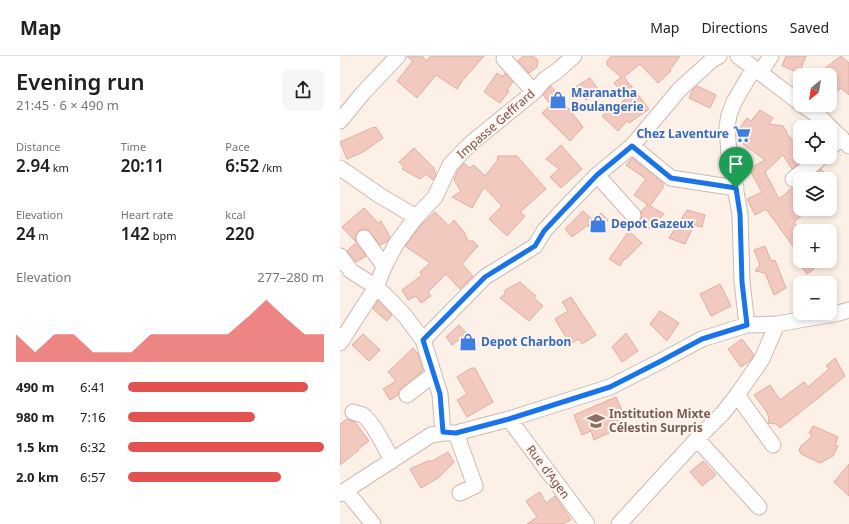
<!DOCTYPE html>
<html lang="en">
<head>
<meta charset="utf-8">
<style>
	:root { --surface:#fff; --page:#f6f6f6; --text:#202124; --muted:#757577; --line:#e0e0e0; --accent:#e4524f }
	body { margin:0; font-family:"Noto Sans",sans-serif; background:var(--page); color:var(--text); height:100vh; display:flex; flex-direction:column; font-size:15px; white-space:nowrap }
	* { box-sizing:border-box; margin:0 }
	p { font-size:13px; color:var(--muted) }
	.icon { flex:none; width:22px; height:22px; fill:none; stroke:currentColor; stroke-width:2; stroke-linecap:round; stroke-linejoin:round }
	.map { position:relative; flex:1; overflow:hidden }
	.sheet { display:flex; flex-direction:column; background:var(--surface); width:340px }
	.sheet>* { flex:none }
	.needle { width:26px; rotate:210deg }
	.buttons { position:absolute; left:453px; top:12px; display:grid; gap:8px }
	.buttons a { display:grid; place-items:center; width:44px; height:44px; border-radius:8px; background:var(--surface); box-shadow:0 2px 6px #0003; font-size:20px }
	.pin { position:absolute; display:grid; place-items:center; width:34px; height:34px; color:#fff; margin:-41px -17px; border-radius:50% 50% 50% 0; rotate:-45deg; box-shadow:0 0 4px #0007 }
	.pin .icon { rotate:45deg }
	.round { display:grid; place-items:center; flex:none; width:42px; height:42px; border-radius:8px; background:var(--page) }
	.overview { display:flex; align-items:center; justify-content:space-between; height:68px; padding:0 16px }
	h1 { font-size:22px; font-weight:600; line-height:30px }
	.stats { display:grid; grid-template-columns:repeat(3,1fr); gap:6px; height:68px; padding:4px 16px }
	.stats div { display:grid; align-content:center }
	.stats b { font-size:17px; font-weight:600 }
	.stats small { font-size:11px; font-weight:400 }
	.stats p { font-size:11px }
	.chart { height:112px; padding:8px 16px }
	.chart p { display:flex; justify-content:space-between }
	.chart svg { width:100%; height:72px; margin-top:4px; fill:var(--accent); opacity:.7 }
	ul { padding:0 16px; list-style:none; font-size:13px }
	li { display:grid; grid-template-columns:64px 48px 1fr; align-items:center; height:30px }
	li i { height:10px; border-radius:5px; background:var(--accent) }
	header { display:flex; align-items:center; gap:24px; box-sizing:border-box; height:56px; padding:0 20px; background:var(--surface); border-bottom:1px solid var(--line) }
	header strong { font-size:19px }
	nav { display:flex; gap:22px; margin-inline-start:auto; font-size:14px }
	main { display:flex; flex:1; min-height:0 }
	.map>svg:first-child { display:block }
	.building { fill:#f1c9bf; stroke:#e4aca0 }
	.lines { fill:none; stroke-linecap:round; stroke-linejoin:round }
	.minor-casing { stroke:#d0b8b0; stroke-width:17 }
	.minor { stroke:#fff; stroke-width:15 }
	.route-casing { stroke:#fff; stroke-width:8 }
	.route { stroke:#1a73e8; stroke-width:5 }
	.labels { text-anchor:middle; stroke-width:4; stroke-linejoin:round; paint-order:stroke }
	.shop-label { font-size:12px; font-weight:bold; fill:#366cbe; stroke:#fff5ee; text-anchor:start }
	.street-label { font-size:12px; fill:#76524c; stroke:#fff5ee }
	.education-label { font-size:12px; font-weight:bold; fill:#785e54; stroke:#fff5ee; text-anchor:start }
</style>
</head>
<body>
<header>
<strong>Map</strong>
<nav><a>Map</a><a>Directions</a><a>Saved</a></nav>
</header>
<main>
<section class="sheet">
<div class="overview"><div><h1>Evening run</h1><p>21:45 · 6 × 490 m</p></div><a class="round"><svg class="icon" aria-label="share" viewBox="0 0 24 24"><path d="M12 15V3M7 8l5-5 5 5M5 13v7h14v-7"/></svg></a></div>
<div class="stats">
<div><p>Distance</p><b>2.94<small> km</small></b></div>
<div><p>Time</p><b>20:11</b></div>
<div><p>Pace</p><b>6:52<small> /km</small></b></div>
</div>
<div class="stats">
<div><p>Elevation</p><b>24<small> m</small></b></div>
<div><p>Heart rate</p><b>142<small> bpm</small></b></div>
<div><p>kcal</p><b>220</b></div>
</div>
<div class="chart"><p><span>Elevation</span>277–280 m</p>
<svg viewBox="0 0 160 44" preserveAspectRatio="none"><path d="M0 44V27L10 38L20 27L30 27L40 38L50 38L60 38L70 27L80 27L90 27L100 27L110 27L120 17L130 6L140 17L150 27L160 27V44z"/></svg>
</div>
<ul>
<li><b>490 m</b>6:41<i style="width:92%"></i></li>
<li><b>980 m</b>7:16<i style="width:65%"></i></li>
<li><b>1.5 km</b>6:32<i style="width:100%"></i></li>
<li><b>2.0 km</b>6:57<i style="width:78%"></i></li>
</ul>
</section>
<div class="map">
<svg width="509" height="468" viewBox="0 0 509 468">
	<rect width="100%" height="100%" fill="#fcf0e7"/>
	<path class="building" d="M67,0H82L86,5L91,0H144L123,24L117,33L96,19L77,42L57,25L73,5Z
		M183,0H193L198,4L197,11L189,17L178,5Z
		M271,0H340L330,14L331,15L318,27L300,8L284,21L309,53L289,67L287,65L278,75L262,60L287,42L274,27L281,21L267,9V5Z
		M446,0H466L459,17L442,10Z
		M501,0L509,7V39L501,32L490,42V19H476Z
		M157,17L163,21L165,17L173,26L167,34L169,35L160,47L144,36Z
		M250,22L259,34L246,44L234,32Z
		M211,30L243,71L230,85L202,57L211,49L203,39Z
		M357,30L376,39L370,52L349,42L353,33Z
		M420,54L433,62L429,68L443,70L446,74L447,78L460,92V101H468L452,113L443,99L425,116L439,143L452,132L460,141V153H469L454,166L460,175V200L426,153L415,159L407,143L422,136L409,113L425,104L403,88L405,86L397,81L396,77L407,62L411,65Z
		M34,71L35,72L36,71L43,82L23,96L7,103L0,86Z
		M221,89L242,113L221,132L210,121L219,113L206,103Z
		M74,92L93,111L96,118L93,124L86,118L80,123L62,113L64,111L59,106Z
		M158,100H177L206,133L180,156L185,160L167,180L149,163L162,150L144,131L132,152L112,141L121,135L114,124L118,114L124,107L129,112L134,109L145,120L157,105Z
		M292,102L323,127V132L310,150L324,158L309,173L296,167L301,162V155L308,149L294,139L306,123L286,109Z
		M481,113L490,123H468Z
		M24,152L38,167L41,165L50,181L48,185L40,189L28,174L23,173L18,175L16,179V186L2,171Z
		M347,154L365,159L362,171L354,169L345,188L329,182Z
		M243,155L254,165L261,157L268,164L256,178L248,170L253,165L232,181L225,173Z
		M95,156L109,170L114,164L124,176L128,185H133L138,190L122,208L133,220L120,233L106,218L88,236L91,240L81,247L76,240L68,244L62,234L82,219L80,216L90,207L65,190L81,169Z
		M289,175L302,187L286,203H284L280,210L269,203Z
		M16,187L26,200L16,206L7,195Z
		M425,190L431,205L435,204L446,232L434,239L425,217L415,215L420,209L414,194Z
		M457,205H471L474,209V213L467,218Z
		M180,226L196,240L194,242L203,250L189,265L160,242L165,238V234Z
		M380,228L391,250L371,260L360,238Z
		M231,241L256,279L242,288L239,283L230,288L215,263L228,255L222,246Z
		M38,245L52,259L47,265L33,253Z
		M320,255L339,267L327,285L310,268Z
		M119,269L127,278L112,289L106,281Z
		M286,277L298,295L282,306L272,291Z
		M23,278L40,294L29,305L12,289Z
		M402,283L414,299L411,304L401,311L388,293Z
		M73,292L78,298L83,315L61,332L58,339L50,344L43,333L56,325L48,316Z
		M495,302L505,320L477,343L440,372L436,368L428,367L429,362L427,356L414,339L430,329L440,344L464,326L468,331L489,313L486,310Z
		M131,312H135L153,346L127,361L117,344L127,338L117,321Z
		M276,341L285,361L268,369L271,376L254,384L251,375L242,379L234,359Z
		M7,363L15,366L29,385L18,393L19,394L0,409V368Z
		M473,370L498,381L495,389L498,390L493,400L480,407L461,398L459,394L461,390L472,380L469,377Z
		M108,396L114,406L98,422L81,432L70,413L88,405H92Z
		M363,405L376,419L362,430L350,416Z
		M509,408V440L494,426Z
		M200,436L206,447L215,440L231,464L223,468H187L197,461L186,445Z"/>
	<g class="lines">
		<g class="minor-casing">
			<path id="minor" d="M398,0L460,47
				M164,3L194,36
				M420,17L431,0
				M463,49L481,62L509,90
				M0,65L23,37L58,0
				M292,90L331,122L396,132
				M490,92L501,81
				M0,112L39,139L76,161
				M257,119L293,159
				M453,123L476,106L481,101
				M24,182L44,210
				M0,200L11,215L36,231L46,240L65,260L83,284L100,338L103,377
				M407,269L402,226L400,158L389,98L387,71L389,59L394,46L414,12
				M83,284L145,221L195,190L204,175L225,152L257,119L292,90L340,33L372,4L379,0
				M0,287L36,231L45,209L56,188L76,161L95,141L110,109L130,88L194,36L204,24L217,15L234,0
				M67,339L94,318
				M397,339L433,389
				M13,356C16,357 20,358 23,359C32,365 47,394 52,405
				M169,363L247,468
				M116,377L135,430L120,437
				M357,383L419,451
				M6,435L33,468
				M0,438L91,379L103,377H116L169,363L270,331L321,305L362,283L407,269L437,268L499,257L509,254
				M279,468L357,383L383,357L397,339L422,303L437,268"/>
		</g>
		<use href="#minor" class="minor"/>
	</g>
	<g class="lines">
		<g class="route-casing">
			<path id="route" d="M292,90L331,122L396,132L400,158L402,226L407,269L362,283L321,305L270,331L169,363L116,377L103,376L100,338L83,284L145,221L195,190L204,175L257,119Z"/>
		</g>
		<use href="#route" class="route"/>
	</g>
	<defs>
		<g id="shop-bare" transform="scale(1.38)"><path d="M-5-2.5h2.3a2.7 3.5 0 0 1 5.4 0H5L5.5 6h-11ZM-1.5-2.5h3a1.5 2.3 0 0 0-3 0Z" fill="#3f7fe0" stroke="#fff5ee" stroke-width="2.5" paint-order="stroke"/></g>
		<g id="supermarket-bare" transform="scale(1.38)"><path d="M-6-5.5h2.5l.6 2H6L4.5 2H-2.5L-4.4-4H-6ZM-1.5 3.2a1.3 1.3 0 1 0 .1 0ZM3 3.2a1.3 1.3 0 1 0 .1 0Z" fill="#3f7fe0" stroke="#fff5ee" stroke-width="2.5" paint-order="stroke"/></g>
		<g id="school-bare" transform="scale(1.38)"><path d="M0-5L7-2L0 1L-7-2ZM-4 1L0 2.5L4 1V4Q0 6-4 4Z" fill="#8d6e63" stroke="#fff5ee" stroke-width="2.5" paint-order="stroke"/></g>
	</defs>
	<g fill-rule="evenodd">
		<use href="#shop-bare" x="218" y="44"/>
		<use href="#supermarket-bare" x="402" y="78"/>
		<use href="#shop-bare" x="258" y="168"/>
		<use href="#shop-bare" x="128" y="286"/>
		<use href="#school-bare" x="256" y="365"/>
	</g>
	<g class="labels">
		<g class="shop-label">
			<text x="231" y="41">Maranatha<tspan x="231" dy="14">Boulangerie</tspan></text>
			<text x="389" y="82" text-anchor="end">Chez Laventure</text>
			<text x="271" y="172">Depot Gazeux</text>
			<text x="141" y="290">Depot Charbon</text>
		</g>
		<g class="street-label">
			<text transform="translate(156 68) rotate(-41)" y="4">Impasse Geffrard</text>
			<text transform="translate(208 416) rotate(53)" y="4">Rue d'Agen</text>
		</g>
		<g class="education-label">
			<text x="269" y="362">Institution Mixte<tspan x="269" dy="14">Célestin Surpris</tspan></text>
		</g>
	</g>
</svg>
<div class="buttons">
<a><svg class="needle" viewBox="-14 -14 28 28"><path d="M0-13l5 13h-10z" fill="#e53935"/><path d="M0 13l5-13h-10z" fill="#757577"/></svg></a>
<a><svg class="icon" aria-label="locate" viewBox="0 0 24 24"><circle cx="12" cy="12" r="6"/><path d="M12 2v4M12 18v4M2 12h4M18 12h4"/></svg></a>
<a><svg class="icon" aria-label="layers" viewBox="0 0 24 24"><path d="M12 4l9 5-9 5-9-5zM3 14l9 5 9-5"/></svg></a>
<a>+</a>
<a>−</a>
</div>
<div class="pin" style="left:396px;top:132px;background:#1e9e55"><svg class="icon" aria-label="arrive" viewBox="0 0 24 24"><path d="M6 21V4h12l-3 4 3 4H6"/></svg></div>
</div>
</main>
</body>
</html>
